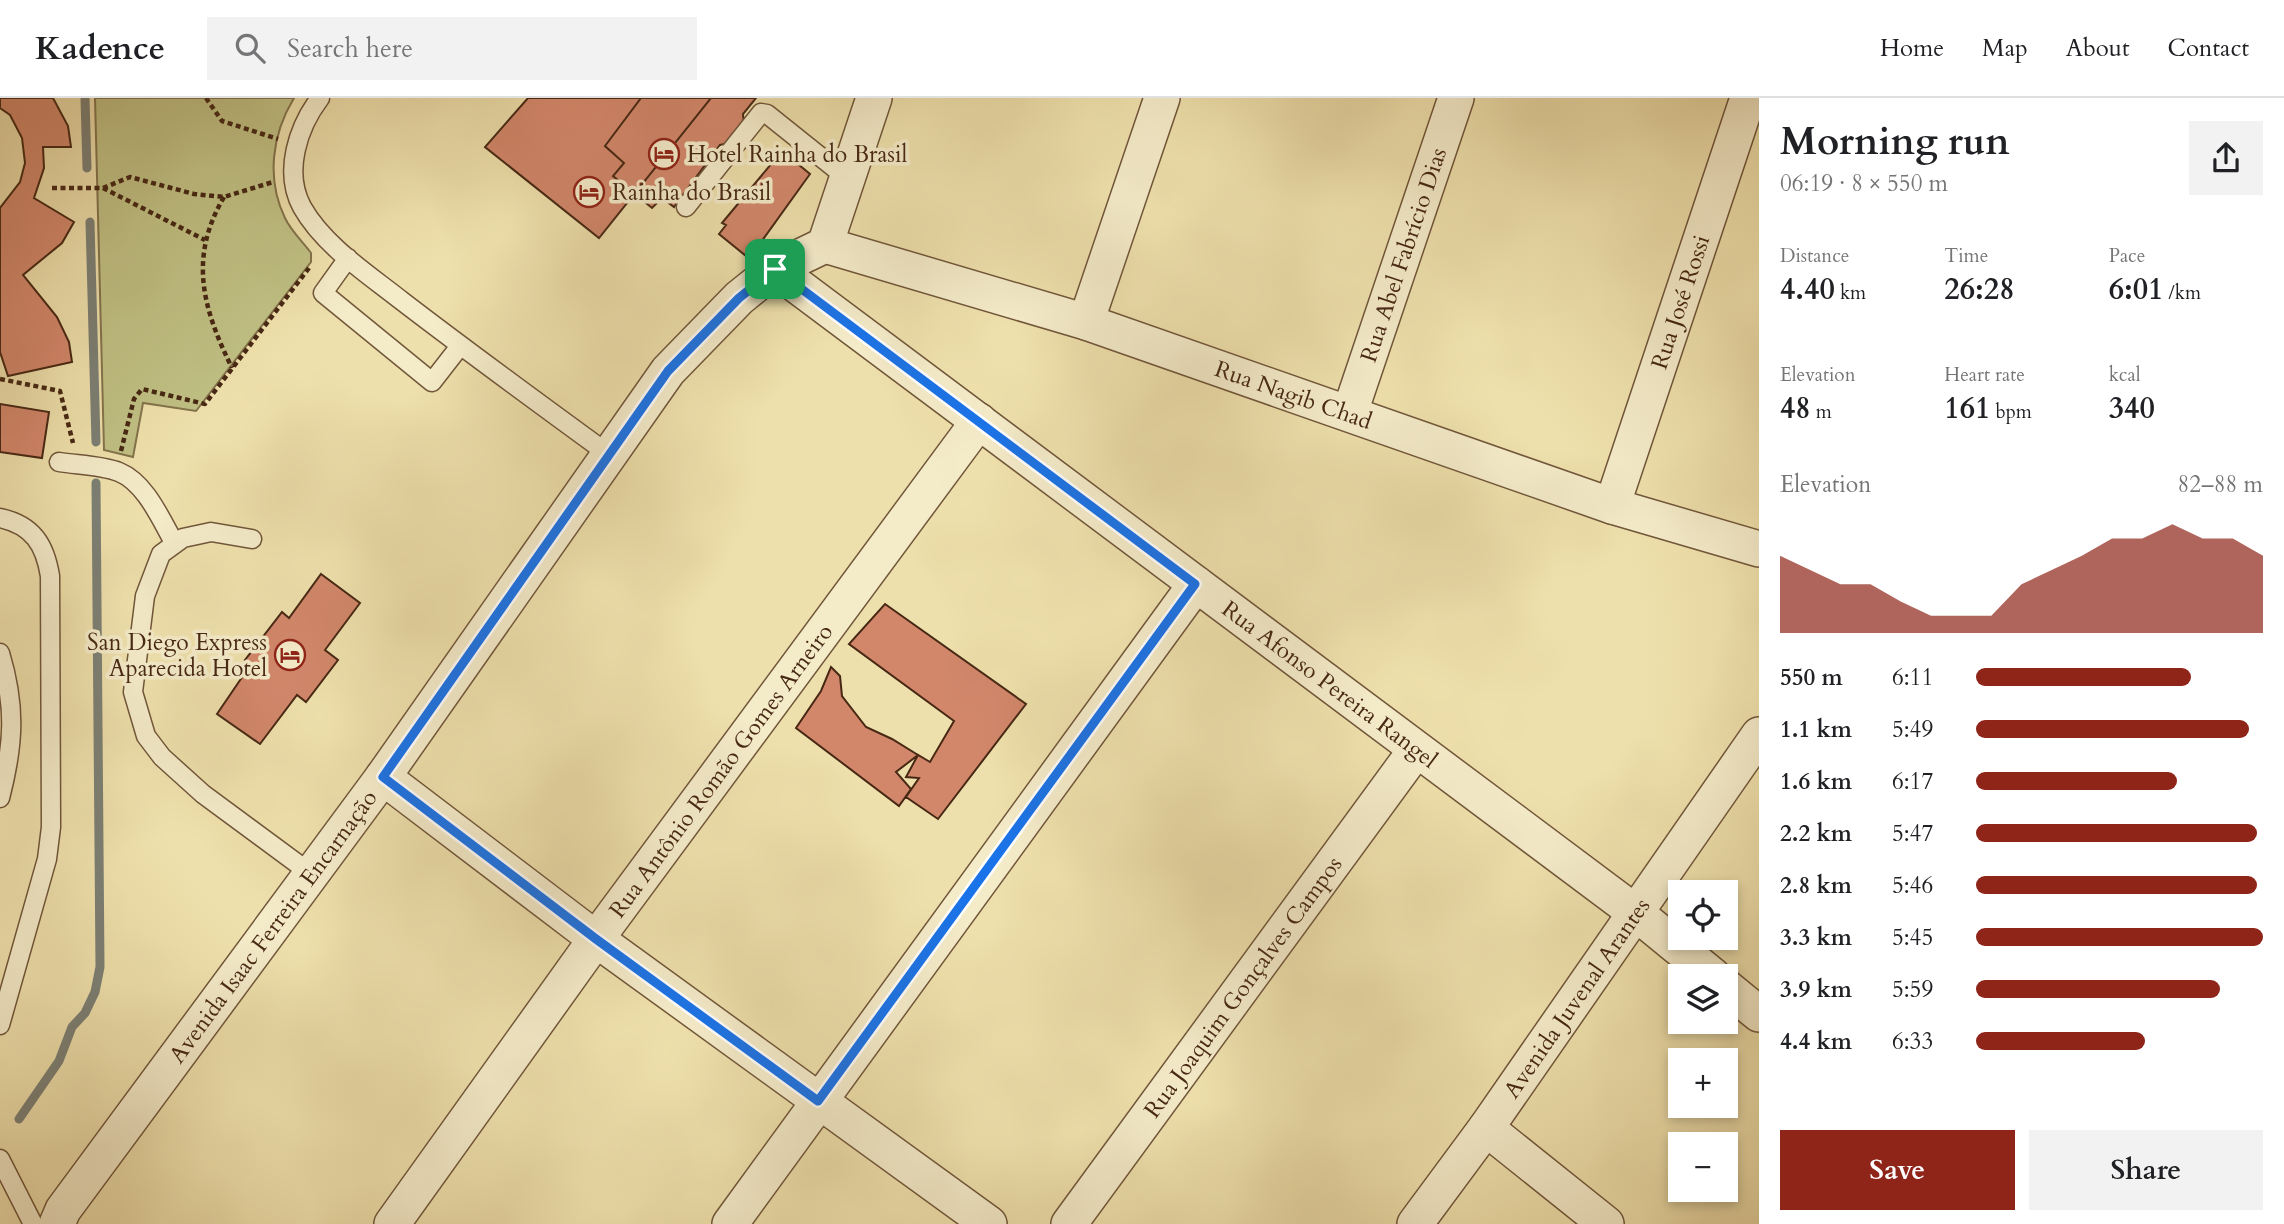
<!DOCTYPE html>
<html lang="en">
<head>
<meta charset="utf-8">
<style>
	:root { --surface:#fff; --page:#f2f2f2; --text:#202124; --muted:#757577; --line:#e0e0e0; --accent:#8f2418 }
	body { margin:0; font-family:Cardo,serif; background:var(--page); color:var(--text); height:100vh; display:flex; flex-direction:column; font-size:26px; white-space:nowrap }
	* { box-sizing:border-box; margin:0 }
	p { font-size:23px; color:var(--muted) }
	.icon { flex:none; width:38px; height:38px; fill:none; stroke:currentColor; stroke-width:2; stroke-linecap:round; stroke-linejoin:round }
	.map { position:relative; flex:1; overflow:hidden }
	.drawer { display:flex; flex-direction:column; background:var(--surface); width:525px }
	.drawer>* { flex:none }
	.buttons { position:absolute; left:1668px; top:782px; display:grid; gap:14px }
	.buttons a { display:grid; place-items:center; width:70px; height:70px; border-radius:0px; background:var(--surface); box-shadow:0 4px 10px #0003; font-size:35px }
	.pin { position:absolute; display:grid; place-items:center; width:60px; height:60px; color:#fff; margin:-30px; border-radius:14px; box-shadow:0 4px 10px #0006 }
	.round { display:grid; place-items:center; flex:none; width:74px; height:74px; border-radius:0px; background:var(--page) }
	.overview { display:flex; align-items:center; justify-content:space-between; height:119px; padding:0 21px }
	h1 { font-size:38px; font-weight:700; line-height:52px }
	.metrics { display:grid; grid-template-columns:repeat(3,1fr); gap:10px; height:119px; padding:7px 21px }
	.metrics div { display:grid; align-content:center }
	.metrics b { font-size:30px; font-weight:700 }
	.metrics small { font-size:19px; font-weight:400 }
	.metrics p { font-size:19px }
	.chart { height:196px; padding:14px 21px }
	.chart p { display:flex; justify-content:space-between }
	.chart svg { width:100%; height:126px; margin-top:7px; fill:var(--accent); opacity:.7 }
	.action { display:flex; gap:14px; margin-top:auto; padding:14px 21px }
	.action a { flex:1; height:80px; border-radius:0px; background:var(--accent); color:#fff; font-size:28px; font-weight:700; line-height:80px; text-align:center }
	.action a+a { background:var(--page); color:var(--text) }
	ul { padding:0 21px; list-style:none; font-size:23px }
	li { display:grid; grid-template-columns:112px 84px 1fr; align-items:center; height:52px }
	li i { height:18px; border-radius:9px; background:var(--accent) }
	header { display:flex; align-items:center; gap:42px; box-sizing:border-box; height:98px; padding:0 35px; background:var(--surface); border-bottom:2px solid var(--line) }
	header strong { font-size:33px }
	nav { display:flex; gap:38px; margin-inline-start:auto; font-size:24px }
	.search { width:490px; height:63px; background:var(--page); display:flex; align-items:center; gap:18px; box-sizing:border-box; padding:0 24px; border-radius:0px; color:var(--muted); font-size:26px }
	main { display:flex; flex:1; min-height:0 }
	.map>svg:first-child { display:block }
	.green { fill:#c0c084; stroke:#84744c; stroke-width:2 }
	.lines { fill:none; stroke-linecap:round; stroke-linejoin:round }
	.stream { stroke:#7c8075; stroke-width:9 }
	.building { fill:#d2876b; stroke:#472814; stroke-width:2 }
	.service-casing { stroke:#71563a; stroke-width:21 }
	.minor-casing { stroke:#71563a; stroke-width:38 }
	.path { stroke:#472814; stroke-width:4.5; stroke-dasharray:5 3.5; stroke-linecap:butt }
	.service { stroke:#f4ebc9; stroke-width:18 }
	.minor { stroke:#f4ebc9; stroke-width:35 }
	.route-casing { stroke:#fff; stroke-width:14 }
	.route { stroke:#1a73e8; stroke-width:9 }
	.labels { text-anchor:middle; stroke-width:7; stroke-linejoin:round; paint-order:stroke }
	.poi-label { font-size:23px; fill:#472814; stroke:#f4ebc9; text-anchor:start }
	.street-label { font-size:23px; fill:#472814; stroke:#f4ebc9 }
</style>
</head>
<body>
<header>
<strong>Kadence</strong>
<div class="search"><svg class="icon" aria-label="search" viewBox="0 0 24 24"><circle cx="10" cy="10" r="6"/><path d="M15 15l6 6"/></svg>Search here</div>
<nav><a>Home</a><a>Map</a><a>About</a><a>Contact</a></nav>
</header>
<main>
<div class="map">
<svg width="1759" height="1126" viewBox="0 0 1759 1126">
	<rect width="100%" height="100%" fill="#eee0ac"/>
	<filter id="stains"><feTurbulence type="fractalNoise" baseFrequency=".00286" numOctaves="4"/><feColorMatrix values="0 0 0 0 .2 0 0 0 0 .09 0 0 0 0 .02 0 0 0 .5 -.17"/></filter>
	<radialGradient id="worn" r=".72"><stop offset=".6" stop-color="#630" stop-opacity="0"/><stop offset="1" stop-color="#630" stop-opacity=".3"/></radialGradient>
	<path class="green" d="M95,0H294C272,36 266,81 285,120C291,133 303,144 311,155V164L196,313L143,305L133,359L104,352Z"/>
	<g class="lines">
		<path class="stream" d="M85,0L87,70
			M90,124L96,344
			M19,1021L59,963L72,929L85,915L95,894L100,869L96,385"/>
	</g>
	<path class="building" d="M0,0H53L68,28L71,49H43L44,70L34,100L74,124L62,145L23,177L57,219L69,244L72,264L8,278L0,254V110L20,84L25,65L22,40L10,17L0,10Z
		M528,0H711L599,140L485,49Z
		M641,0H756L743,16L744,28L730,45L720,47L674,109L662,100L652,110L613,78L624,65L605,48Z
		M782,53L810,76L756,151L753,149L746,158L719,136L726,127L722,125Z
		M0,306L49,314L42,360L0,354Z
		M321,476L360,505L325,552L338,562L306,604L297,597L260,646L217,616L251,566L245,562L282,514L289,520Z
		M885,506L1026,606L938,721L906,699L919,680L906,679L918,657L930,664L954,623L849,546Z
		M831,569L840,578L842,598L866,629L892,641L918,657L896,674L911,691L899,708L796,630L821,593Z"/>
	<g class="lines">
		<g class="service-casing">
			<path id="service" d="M320,0C298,29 283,74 302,109C324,148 368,176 402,203C471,256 541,307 611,358
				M686,109L761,15L767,16L847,80
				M348,160L323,195L432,284L460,248
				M59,364C78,367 101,367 119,374C146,385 161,422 175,446
				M0,420C33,427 45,447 50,478L51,729L47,761L0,927
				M252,441L211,434L183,440L161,456L145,498L133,594L146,638L162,659L203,696L310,775
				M0,555C16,608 14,646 0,700
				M0,1061L33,1126"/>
		</g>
		<g class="minor-casing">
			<g id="minor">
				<path id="s1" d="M825,147L1086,224L1612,408L1759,451"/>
				<path id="s2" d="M775,171L1636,815L1713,878"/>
				<path d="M1086,224L1162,0"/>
				<path id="s3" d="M1350,314L1456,0"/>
				<path id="s4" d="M1612,408L1748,0"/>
				<path d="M383,679L596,841L989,1126"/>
				<path d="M1726,889L1759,916"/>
				<path d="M1486,1030L1606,1126"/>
				<path id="s5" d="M57,1126L63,1112L383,679L668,273L739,200L775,171L825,147L874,0"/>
				<path id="s6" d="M392,1126L596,841L979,323"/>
				<path d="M730,1126L1196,486"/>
				<path id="s7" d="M1069,1126L1416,652"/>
				<path id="s8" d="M1415,1126L1486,1030L1759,637"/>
			</g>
		</g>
		<path class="path" d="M206,0L222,23L278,41
			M52,90H103L130,79L194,96L224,99L273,84
			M103,90L205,142
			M224,99C188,160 203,211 232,270
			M0,281L60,293L73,345
			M121,353L134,301L142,291L205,306L309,170"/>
		<use href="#service" class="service"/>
		<use href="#minor" class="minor"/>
	</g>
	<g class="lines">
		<g class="route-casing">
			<path id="route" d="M775,171L1195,486L818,1003L596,841L383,679L668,273L739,200Z"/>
		</g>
		<use href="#route" class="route"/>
	</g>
	<defs>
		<g id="hotel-ring" transform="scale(1.575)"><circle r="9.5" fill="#f4ebc9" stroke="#8f2418" stroke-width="1.5"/><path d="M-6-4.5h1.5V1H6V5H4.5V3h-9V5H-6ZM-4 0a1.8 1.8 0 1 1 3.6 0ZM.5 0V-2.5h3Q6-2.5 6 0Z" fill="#8f2418"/></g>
	</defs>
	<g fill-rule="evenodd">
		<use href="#hotel-ring" x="664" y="56"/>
		<use href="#hotel-ring" x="589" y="94"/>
		<use href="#hotel-ring" x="290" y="557"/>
	</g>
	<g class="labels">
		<g class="poi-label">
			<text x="687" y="64">Hotel Rainha do Brasil</text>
			<text x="612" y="102">Rainha do Brasil</text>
			<text x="267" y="552" text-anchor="end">San Diego Express<tspan x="267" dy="26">Aparecida Hotel</tspan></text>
		</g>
		<g class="street-label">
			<text dy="8" stroke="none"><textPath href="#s3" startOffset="166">Rua Abel Fabrício Dias</textPath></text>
			<text dy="8" stroke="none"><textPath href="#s4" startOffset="215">Rua José Rossi</textPath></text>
			<text dy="8" stroke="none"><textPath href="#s1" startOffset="492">Rua Nagib Chad</textPath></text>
			<text dy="8" stroke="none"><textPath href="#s2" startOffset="693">Rua Afonso Pereira Rangel</textPath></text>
			<text dy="8" stroke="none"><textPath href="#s6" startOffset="560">Rua Antônio Romão Gomes Arneiro</textPath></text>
			<text dy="8" stroke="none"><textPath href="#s5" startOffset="368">Avenida Isaac Ferreira Encarnação</textPath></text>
			<text dy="8" stroke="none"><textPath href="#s7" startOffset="294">Rua Joaquim Gonçalves Campos</textPath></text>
			<text dy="8" stroke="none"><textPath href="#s8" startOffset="278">Avenida Juvenal Arantes</textPath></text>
		</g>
	</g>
	<rect width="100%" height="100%" filter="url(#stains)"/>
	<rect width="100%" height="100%" fill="url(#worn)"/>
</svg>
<div class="buttons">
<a><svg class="icon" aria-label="locate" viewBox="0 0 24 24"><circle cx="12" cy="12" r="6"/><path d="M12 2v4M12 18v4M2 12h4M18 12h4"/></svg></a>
<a><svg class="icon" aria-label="layers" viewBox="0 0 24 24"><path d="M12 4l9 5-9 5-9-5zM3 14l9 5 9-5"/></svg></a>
<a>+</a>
<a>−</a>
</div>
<div class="pin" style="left:775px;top:171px;background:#1e9e55"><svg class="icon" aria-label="arrive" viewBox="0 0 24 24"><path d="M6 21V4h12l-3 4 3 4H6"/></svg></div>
</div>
<section class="drawer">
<div class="overview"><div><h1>Morning run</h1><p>06:19 · 8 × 550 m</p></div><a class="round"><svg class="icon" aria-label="share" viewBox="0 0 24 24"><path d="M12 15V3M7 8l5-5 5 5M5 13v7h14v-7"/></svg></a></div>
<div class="metrics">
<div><p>Distance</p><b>4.40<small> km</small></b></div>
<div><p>Time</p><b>26:28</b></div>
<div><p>Pace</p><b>6:01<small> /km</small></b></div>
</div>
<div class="metrics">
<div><p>Elevation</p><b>48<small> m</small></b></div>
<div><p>Heart rate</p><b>161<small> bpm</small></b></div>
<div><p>kcal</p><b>340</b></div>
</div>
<div class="chart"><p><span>Elevation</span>82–88 m</p>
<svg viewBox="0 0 160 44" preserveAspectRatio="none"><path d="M0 44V17L10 22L20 27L30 27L40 33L50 38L60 38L70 38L80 27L90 22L100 17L110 11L120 11L130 6L140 11L150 11L160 17V44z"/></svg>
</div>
<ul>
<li><b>550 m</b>6:11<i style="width:75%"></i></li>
<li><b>1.1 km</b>5:49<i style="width:95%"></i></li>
<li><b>1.6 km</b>6:17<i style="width:70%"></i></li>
<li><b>2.2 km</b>5:47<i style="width:98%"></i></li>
<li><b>2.8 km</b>5:46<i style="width:98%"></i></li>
<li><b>3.3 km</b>5:45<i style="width:100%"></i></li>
<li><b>3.9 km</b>5:59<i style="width:85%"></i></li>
<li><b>4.4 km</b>6:33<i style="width:59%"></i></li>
</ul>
<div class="action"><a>Save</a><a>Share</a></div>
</section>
</main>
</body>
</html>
